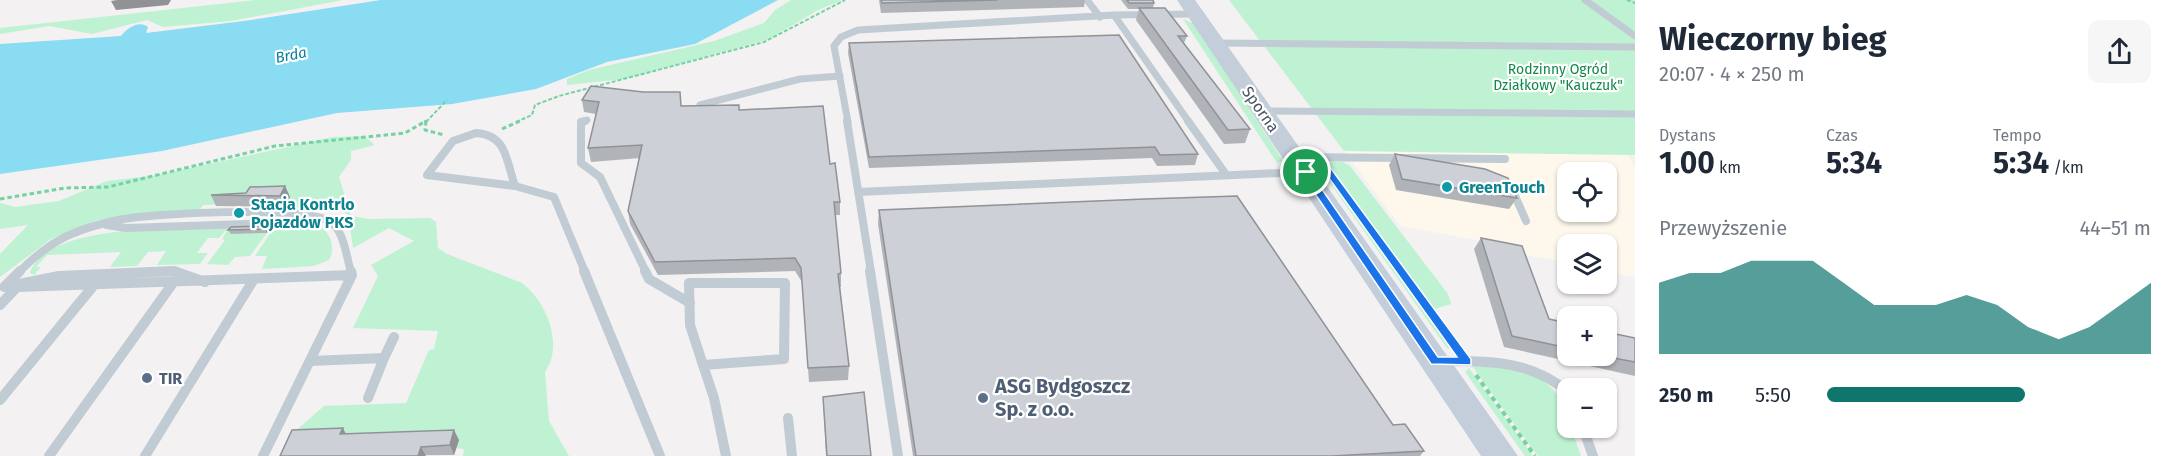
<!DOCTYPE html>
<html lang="pl">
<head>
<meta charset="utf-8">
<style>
	:root { --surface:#fff; --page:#f6f6f7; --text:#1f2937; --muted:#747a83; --accent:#0f766e }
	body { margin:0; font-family:"Fira Sans",sans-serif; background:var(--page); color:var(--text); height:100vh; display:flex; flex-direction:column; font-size:22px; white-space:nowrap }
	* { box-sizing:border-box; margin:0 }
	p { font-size:20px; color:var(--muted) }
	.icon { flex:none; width:33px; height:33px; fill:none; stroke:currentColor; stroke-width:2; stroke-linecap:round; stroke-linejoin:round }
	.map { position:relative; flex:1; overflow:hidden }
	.panel { display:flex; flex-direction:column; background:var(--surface); width:540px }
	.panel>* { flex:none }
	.tools { position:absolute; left:1557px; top:162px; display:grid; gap:12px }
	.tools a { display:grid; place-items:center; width:60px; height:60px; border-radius:12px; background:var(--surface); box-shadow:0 2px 4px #0004; font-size:30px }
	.pin { position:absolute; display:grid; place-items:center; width:51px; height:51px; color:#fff; margin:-26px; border:3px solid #fff; border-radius:50%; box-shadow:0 2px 6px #0007 }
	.round { display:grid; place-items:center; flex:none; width:63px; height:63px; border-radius:12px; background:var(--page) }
	.summary { display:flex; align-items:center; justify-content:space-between; height:102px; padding:0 24px }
	h1 { font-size:33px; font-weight:700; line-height:45px }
	.stats { display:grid; grid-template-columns:repeat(3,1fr); gap:9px; height:102px; padding:6px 24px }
	.stats div { display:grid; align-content:center }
	.stats b { font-size:30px; font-weight:700 }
	.stats small { font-size:16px; font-weight:400 }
	.stats p { font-size:16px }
	.chart { height:168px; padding:12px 24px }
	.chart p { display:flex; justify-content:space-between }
	.chart svg { width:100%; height:108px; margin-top:6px; fill:var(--accent); opacity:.7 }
	ul { padding:0 24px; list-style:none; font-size:20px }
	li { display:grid; grid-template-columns:96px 72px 1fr; align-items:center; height:45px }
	li i { height:15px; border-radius:8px; background:var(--accent) }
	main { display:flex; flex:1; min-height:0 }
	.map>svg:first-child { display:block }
	.commercial { fill:#fdf8eb; fill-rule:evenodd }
	.green { fill:#bef2d2 }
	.water { fill:#89dcf1 }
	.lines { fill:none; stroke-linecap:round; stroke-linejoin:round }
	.path-far2 { stroke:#74d2a3; stroke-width:2; stroke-dasharray:4 2; stroke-linecap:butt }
	.path-far1 { stroke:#74d2a3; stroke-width:3; stroke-dasharray:4.5 3; stroke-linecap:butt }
	.path { stroke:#74d2a3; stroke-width:4; stroke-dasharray:5 4; stroke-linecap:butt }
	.lane-far2 { stroke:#c1cbd3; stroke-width:7 }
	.lane-far1 { stroke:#c1cbd3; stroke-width:8 }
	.lane { stroke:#c1cbd3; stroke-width:10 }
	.secondary { fill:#c3ceda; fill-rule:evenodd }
	.wall { fill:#b0b3b8 }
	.shaded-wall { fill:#909296 }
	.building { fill:#cdd0d6; stroke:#909296; stroke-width:1.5 }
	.route { fill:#1a73e8; stroke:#fff; stroke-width:1.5; fill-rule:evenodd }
	.culture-dot { fill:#0f9aa8; stroke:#fff; stroke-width:2 }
	.service-dot { fill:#5c6f8a; stroke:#fff; stroke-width:2 }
	.labels { text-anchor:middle; stroke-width:4.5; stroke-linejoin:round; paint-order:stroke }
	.far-park-label { font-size:14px; fill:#12874c; stroke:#fff }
	.far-water-label { font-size:15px; font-style:italic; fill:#067f9d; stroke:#fff }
	.street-label { font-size:16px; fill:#485460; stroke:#fff }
	.culture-label { font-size:16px; font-weight:bold; fill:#0d838f; stroke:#fff; text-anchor:start }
	.service-label { font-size:16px; font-weight:bold; fill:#4e5e75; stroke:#fff; text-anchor:start }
	.near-service-label { font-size:20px; font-weight:bold; fill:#4e5e75; stroke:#fff; text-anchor:start }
</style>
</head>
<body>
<main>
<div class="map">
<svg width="1635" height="456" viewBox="0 0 1635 456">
	<rect width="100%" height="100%" fill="#f3f1f1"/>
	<path class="commercial" d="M1344,151L1628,155L1635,167V277L1607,272L1606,244H1568L1567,262L1524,255L1521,248L1400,226ZM1568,172H1606V212H1568Z"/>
	<path class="green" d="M257,0H343L231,21L163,27L147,20L92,34L49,26L0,34V28Z
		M791,0H842L818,10L769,39L624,79L567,85V79L589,70L714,41L764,23L775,10Z
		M1229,0H1635V155L1344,151Z
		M1183,19L1195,24L1283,161L1277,163Z
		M364,136L375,145L351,151V160L339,177L351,216L369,219L430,218L436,222L438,248L447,254L522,283C547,302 564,345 545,372L549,421L569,456H463L464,449L293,433L324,406L406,403L429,350L434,349L438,331L353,328L378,276L371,265L414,241L389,228L353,248L348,215C334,202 302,209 284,209L287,202L203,205L198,212L124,215L95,221L51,239L0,277V254L28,225L0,229V203L15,207L59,201L107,181L158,175L333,137Z
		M1320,161L1455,348L1457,351L1447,348L1315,162Z
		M1323,161L1343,162L1350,166L1448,294L1451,304L1435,309L1464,351H1461Z
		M314,225C329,228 337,246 329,260L314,266L262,269L267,256H255L275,226Z
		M236,226L267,233L250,256L235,257L228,265L207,264L225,240L222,239L227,231H225L219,238H208L197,253H208L200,264L157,265L166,251L148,252L137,266L110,267L121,252L47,255L36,267H41L34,275L30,273C46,221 191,229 236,226Z
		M1472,366C1485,367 1499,365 1511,367C1542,374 1567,394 1568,428H1571L1581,456H1538Z
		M1469,368L1533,456H1525L1465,372Z"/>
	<path class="water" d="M381,0H778L695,44L607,62L536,89L452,104L337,113L162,151L0,174V44L121,36C127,28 139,20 148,27L146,33L244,21Z"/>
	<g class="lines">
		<path class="path-far2" d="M1627,0L1635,3
			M424,122L426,121
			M426,122L447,100
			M516,122L532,115L535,105L559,96L764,42L845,0"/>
		<path class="path-far1" d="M426,121L425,130L444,135
			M502,129L520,121
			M0,199L65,188L108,187L275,146L405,133L426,121
			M1365,222L1401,272"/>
		<path class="path" d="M1400,271L1456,348
			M1476,375L1535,456"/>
		<path class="lane-far2" d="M1087,0L1100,17
			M1585,0L1635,36
			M1114,15L1189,122
			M1215,43L1635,47
			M700,105L800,79L840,76
			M1262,111L1635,114
			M581,122L587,120
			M848,122L834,46L841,37L858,30L1114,15L1195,14"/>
		<path class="lane-far1" d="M585,121L581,122V163L600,177L646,272
			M847,121L871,272
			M1188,121L1225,173
			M476,133C507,135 506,160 515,186L427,175L453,141Z
			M1295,157L1505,159
			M515,186L554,197L585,272
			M1512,189L1526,221
			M858,192L1302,172
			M107,225L126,228L278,223L314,217
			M19,272C35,256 53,241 74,233C88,227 104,223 118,220C155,213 297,206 327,220C344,227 346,256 351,272
			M136,272H177"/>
		<path class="lane" d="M20,271L4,287L59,276L174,271L205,282
			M351,271L352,275
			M584,271L660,456
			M645,271L649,279L690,303
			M870,271L898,456
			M689,283H785L784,359L703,365L690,325Z
			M0,305L17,287L352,275L263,456
			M310,361L384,358L394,337
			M1441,361C1488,361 1531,360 1568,392
			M703,365L714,398L726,456
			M368,398L384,358
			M0,400L94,285
			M788,418L792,456
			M1583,428L1593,456
			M49,456L173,283
			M145,456L254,279"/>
		<path class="secondary" d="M1177,0H1195L1518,456H1481Z"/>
	</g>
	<path class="wall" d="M879,0H1085L1084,7L881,13Z
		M1121,0H1153L1154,3L1153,8L1187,36L1184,43L1250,129L1245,143L1224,144L1136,20L1139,9H1128Z
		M849,43L1198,154L1195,165L1157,166L1152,158L869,168L848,53Z
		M582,100L681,106L739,105V110L830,164L840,202V215H835L841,273V287H840L849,366L848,380L809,382L802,282L795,271L658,275L630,224L628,211L640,158L591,162L588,148L596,114L584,112Z
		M1395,154L1517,198L1509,209L1396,190L1389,165Z
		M285,186L290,197L285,207L216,206L211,195L246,193Z
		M879,210L1393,425L1424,451L1420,456H913L878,224Z
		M231,227L269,230L267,233L231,234L228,230Z
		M1481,238L1549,319L1568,323V356H1606L1635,338V376L1504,347L1474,249Z
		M823,397L871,456H826Z
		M346,433L459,440L454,455L280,456Z"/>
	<path class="shaded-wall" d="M117,0H171L168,5L116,10L111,1Z
		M285,186L290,197L285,207L280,196Z
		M267,226L269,230L267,233L265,229Z
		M343,428L348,438L340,434Z
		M454,430L459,440L454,455L450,445Z
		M421,447L426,456H418Z"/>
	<path class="building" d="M881,0H997L882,3Z
		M1127,0H1153L1154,3H1129Z
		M1139,8H1165L1187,36H1178L1250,129L1228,130Z
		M1119,35L1198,154L1160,155L1155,147L869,157L849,43Z
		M591,86L643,92H680L681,106L739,105V110L823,106L830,164L835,163L840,202H834L841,273L838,274L849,366L808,368L801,268L795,258L655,262L628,211L642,145L588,148L599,102L582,100Z
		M1395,154L1485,169L1508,178L1517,198L1402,179Z
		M285,186L280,196L211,195L246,193L250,187Z
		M1237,196L1393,425L1405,424L1424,451L1332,456H916L879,210L1145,199Z
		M267,226L265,229L228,230L231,227Z
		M1481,238L1522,246L1549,319L1568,323V348L1512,336Z
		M1606,332L1635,338V362L1603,356H1606Z
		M864,392L871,456H827L823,397Z
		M343,428L340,434L454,430L450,445L421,447L418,456H280L292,430Z"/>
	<path class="route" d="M1295,154L1321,155L1471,359V365L1431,364L1290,157ZM1301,159L1316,160L1457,357H1438Z"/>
	<g class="culture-dot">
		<circle cx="1447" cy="187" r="6"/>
		<circle cx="239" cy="213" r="6"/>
	</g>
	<g class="service-dot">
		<circle cx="147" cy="378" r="6"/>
		<circle cx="983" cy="398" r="6"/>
	</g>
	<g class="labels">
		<g class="far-park-label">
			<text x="1558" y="74">Rodzinny Ogród<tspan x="1558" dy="16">Działkowy "Kauczuk"</tspan></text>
		</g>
		<g class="far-water-label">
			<text transform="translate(291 55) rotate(-11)" y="5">Brda</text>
		</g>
		<g class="street-label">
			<text transform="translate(1261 109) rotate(55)" y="6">Sporna</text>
		</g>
		<g class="culture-label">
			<text x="1459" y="193">GreenTouch</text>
			<text x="251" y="210">Stacja Kontrlo<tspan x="251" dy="18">Pojazdów PKS</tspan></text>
		</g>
		<g class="service-label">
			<text x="159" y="384">TIR</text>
		</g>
		<g class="near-service-label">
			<text x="995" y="393">ASG Bydgoszcz<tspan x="995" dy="23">Sp. z o.o.</tspan></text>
		</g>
	</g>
</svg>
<div class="tools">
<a><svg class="icon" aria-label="locate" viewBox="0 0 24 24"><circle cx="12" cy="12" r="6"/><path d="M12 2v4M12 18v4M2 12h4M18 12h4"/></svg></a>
<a><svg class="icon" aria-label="layers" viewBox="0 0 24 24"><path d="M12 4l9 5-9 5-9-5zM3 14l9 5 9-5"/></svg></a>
<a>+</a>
<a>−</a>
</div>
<div class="pin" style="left:1306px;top:172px;background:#1e9e55"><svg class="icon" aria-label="arrive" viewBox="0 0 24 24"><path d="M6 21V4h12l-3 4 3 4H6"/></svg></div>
</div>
<section class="panel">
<div class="summary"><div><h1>Wieczorny bieg</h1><p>20:07 · 4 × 250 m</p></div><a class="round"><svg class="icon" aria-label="share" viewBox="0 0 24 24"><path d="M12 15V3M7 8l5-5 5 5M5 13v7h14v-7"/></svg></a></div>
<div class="stats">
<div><p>Dystans</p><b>1.00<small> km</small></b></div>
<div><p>Czas</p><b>5:34</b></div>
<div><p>Tempo</p><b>5:34<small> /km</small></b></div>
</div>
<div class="chart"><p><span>Przewyższenie</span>44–51 m</p>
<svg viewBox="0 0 160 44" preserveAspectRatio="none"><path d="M0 44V15L10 11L20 11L30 6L40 6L50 6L60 15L70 24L80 24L90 24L100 20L110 24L120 33L130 38L140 33L150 24L160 15V44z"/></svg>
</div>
<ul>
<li><b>250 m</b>5:50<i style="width:61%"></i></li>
</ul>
</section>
</main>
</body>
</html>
